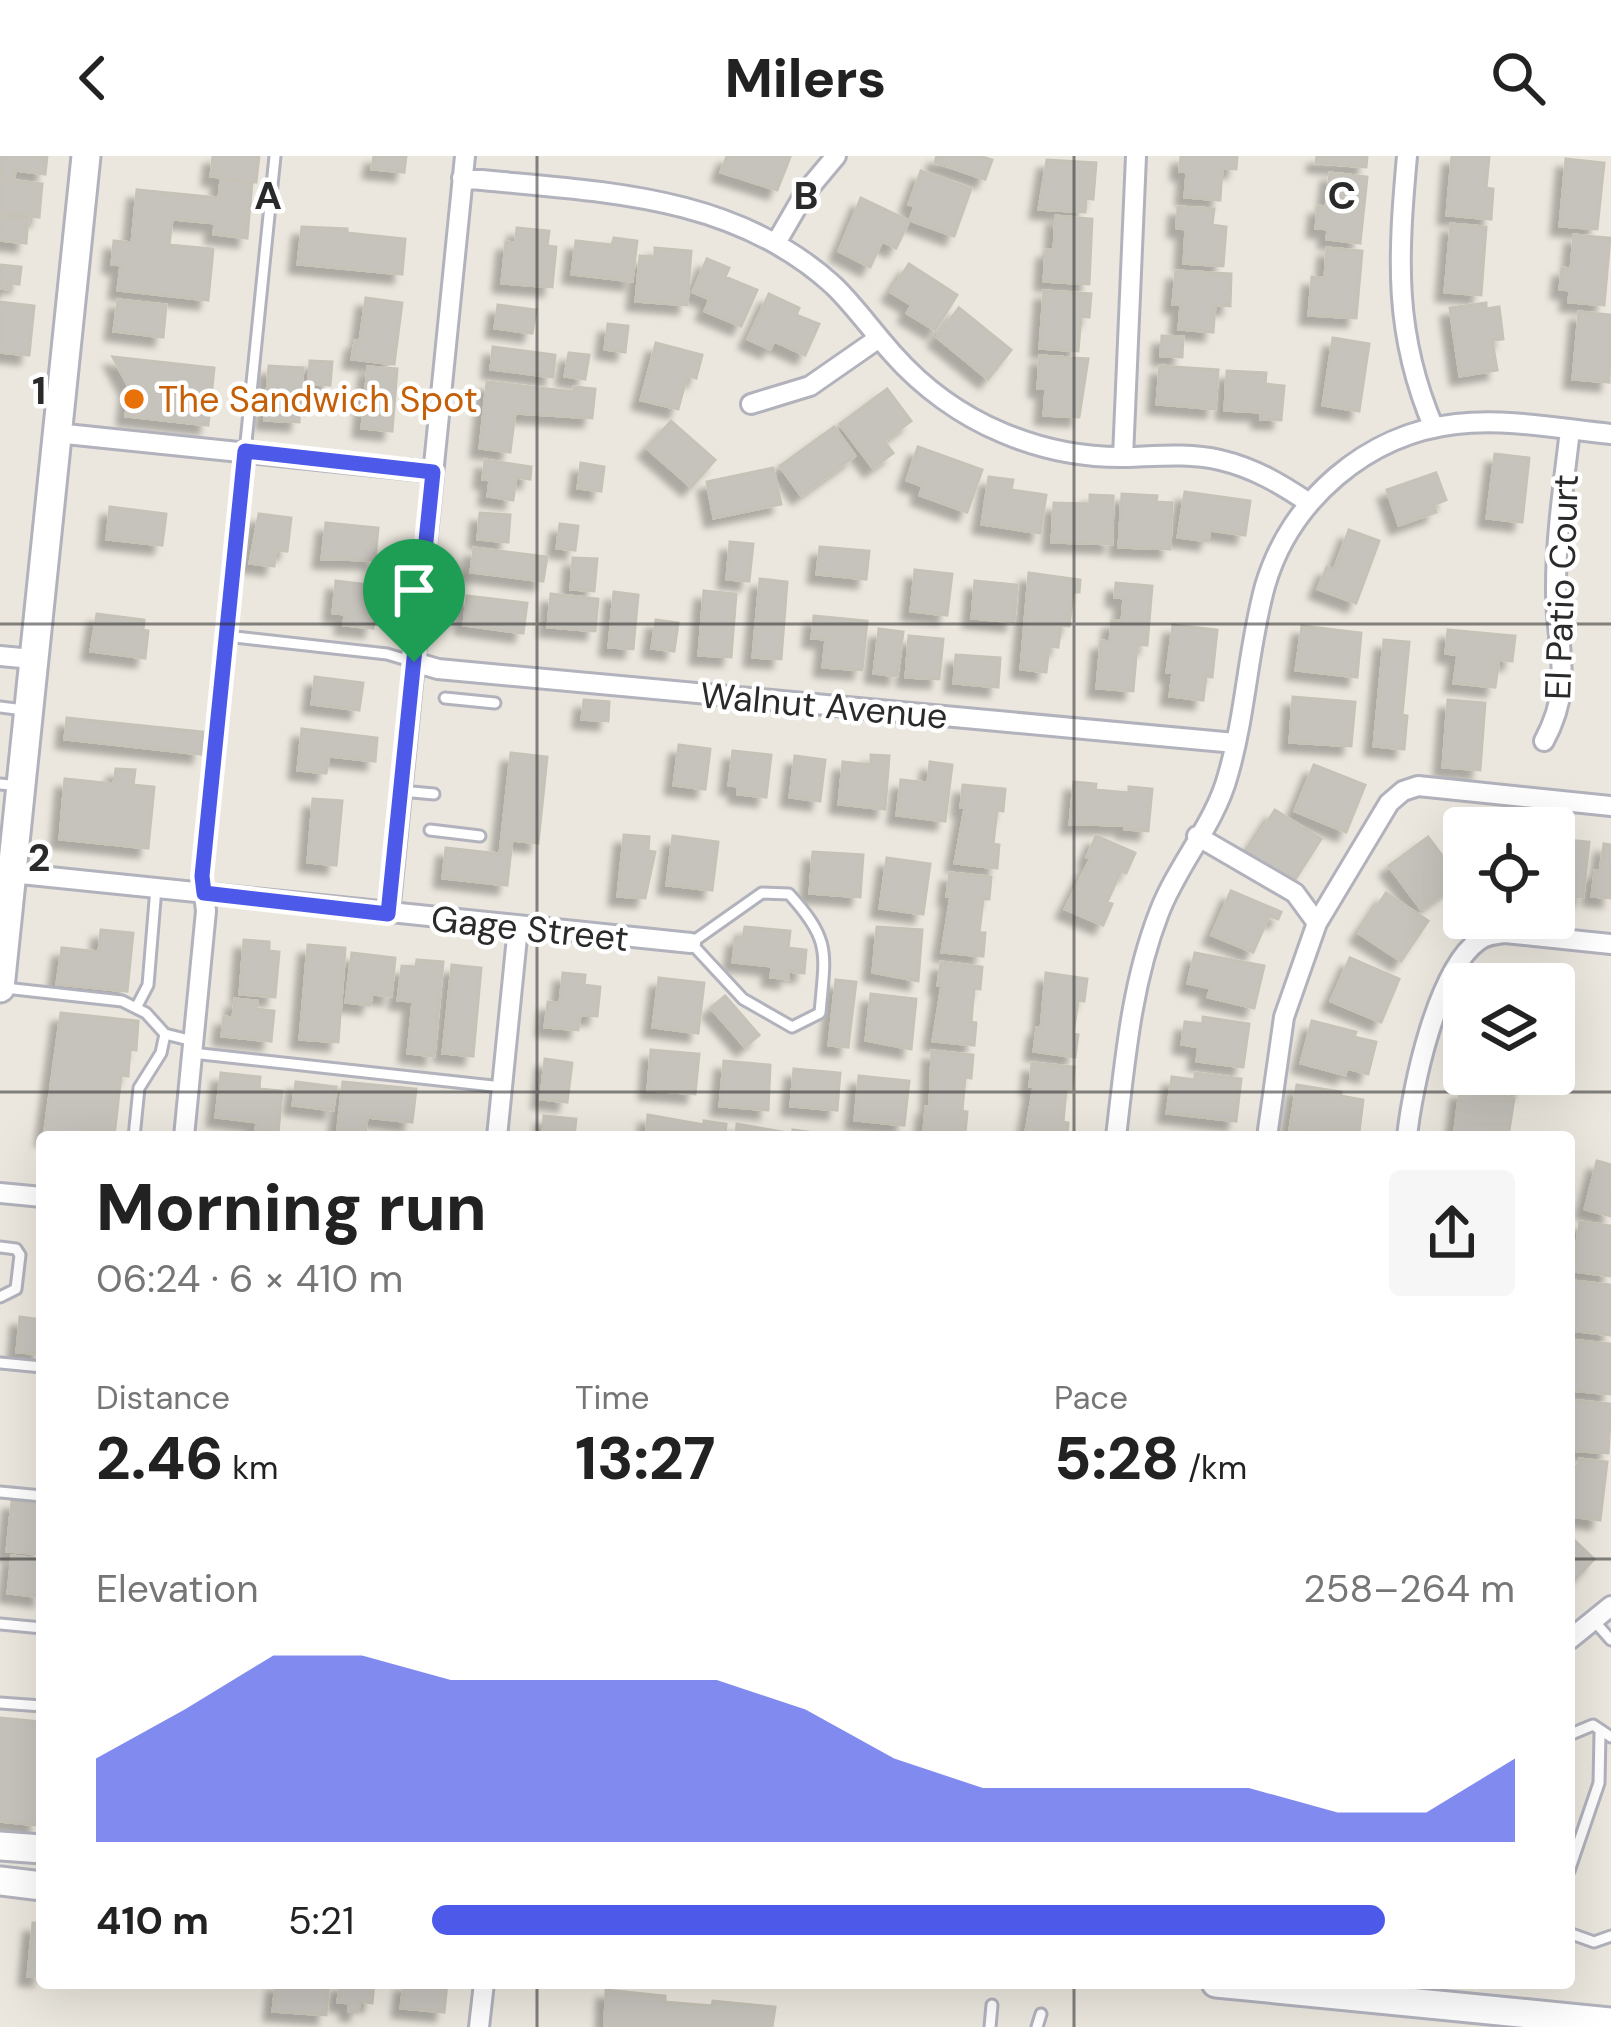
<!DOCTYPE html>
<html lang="en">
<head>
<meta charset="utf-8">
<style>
	:root { --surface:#fff; --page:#f6f6f6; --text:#222; --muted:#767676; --accent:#4d5ae9 }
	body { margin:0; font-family:"DM Sans",sans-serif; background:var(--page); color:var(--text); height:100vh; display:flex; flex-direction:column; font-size:45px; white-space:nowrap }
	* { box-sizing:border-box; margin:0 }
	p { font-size:39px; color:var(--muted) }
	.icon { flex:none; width:66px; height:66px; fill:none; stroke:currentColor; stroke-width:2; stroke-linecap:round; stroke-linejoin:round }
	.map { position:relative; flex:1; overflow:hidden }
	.side { position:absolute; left:36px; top:975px; width:1539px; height:858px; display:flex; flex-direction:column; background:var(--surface); border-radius:12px; box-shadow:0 12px 48px #0002 }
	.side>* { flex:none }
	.buttons { position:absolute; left:1443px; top:651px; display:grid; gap:24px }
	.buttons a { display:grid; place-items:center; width:132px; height:132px; border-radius:12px; background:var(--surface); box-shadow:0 12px 48px #0002; font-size:60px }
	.pin { position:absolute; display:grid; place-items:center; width:102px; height:102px; color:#fff; margin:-123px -51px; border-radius:50% 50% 50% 0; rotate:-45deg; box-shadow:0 0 12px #0007 }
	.pin .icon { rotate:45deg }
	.round { display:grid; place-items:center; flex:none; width:126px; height:126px; border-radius:12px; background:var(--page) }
	.headline { display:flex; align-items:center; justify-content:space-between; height:204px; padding:0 60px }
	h1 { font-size:66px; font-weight:800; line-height:90px }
	.figures { display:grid; grid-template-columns:repeat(3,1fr); gap:18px; height:204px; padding:12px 60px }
	.figures div { display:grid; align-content:center }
	.figures b { font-size:60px; font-weight:800 }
	.figures small { font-size:33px; font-weight:400 }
	.figures p { font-size:33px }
	.chart { height:336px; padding:24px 60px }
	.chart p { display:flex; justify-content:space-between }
	.chart svg { width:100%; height:216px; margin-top:12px; fill:var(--accent); opacity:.7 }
	ul { padding:0 60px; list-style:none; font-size:39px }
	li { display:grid; grid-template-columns:192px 144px 1fr; align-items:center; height:90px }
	li i { height:30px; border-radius:15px; background:var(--accent) }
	header { display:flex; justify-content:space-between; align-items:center; height:156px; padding:0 60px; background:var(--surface); font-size:54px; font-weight:800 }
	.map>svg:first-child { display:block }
	.building { fill:#c6c3bd; stroke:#c6c2b7; stroke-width:3; filter:url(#shadow) }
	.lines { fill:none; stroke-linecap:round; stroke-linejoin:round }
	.service-casing { stroke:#b1b2bc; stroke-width:15 }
	.minor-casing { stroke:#b1b2bc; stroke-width:24 }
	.secondary-casing { stroke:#b1b2bc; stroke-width:33 }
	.service { stroke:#fff; stroke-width:9 }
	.minor { stroke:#fff; stroke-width:18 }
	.secondary { stroke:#fff; stroke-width:27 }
	.route-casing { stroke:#fff; stroke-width:24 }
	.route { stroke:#4d5ae9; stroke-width:15 }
	.grid { fill:none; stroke:#2a2a2a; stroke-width:3; stroke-opacity:0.55 }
	.food-dot { fill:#e8710a; stroke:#fff; stroke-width:4.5 }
	.labels { text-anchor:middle; stroke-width:9; stroke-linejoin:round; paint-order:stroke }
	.food-label { font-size:36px; fill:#c56008; stroke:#fff; text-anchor:start }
	.street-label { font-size:36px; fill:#2a2a2a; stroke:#fff }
	.grid-label { font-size:39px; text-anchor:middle; font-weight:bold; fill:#2a2a2a; stroke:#fff; stroke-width:9; stroke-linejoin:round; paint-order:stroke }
</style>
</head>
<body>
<header><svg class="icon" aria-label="back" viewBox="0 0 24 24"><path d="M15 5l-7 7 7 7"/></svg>Milers<svg class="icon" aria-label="search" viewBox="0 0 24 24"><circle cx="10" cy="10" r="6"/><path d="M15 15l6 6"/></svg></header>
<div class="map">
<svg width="1611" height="1871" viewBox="0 0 1611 1871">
	<defs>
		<filter id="shadow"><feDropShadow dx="-9" dy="9" stdDeviation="3" flood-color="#0004"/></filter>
	</defs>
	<rect width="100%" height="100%" fill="#ebe7de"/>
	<path class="building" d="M0,0H47L45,18L15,14L14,24L0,23Z
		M213,0H259L256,26L211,20Z
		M374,0H406L404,16L372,13Z
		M727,0H788L790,1L777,34L721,16Z
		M937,0H979L992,4L985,23L935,6Z
		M1181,0H1237L1236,13L1222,12L1220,44L1185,41L1187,16L1180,15Z
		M1317,0H1367L1366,11L1316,7Z
		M1452,0H1489L1486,32L1493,33L1491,63L1447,59Z
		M1566,3L1604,7L1597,73L1560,70Z
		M1047,4L1096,7L1093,43L1086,42L1085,56L1039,53Z
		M921,15L971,33L954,80L910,64L915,50L909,48Z
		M1330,17L1367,21L1360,87L1327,83L1328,73L1316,72L1318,50L1326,51Z
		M0,23L42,28L39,61L0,56Z
		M221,23L252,26L247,82L214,78L215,67L172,63L169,89L213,93L208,144L118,134L121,109L112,108L114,85L132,87L137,34L219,42Z
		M861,42L909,65L896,92L882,85L870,111L839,95Z
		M1178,51L1214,53L1212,69L1226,71L1223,110L1184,107L1186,73L1177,72Z
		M0,60L28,62L26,87L0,84Z
		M1056,60L1092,63L1089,128L1044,125L1046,94H1054Z
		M1451,68L1486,71L1481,139L1445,136Z
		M302,71L347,73V77L405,83L402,118L298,108Z
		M517,72L549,75L547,90L556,91L552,131L502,127L506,86L516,87Z
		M1574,79L1610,82L1604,149L1569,146L1570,134L1560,133L1562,112L1571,113Z
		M614,82L637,85L632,125L572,118L576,85L612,89Z
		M655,92L691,95L687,149L636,145L640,100L655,101Z
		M1327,92L1362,95L1356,162L1309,159L1312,121L1325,122Z
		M707,103L729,112L725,121L757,134L741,170L705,155L710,143L693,136Z
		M909,108L957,139L935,174L907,157L912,149L891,136Z
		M0,109L21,111L19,128L8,127V133L0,132Z
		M1176,115L1231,118L1230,150L1215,149L1213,176L1179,173L1181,148H1173Z
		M1044,135L1091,138L1089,161L1081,160L1078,195L1040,192Z
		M769,138L799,152L796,159L819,168L805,199L774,185L770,193L748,183Z
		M366,142L402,147L394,208L352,203L355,185H360Z
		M118,144L166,149L163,181L114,175Z
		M0,146L34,150L29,199L0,196Z
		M1486,147V153L1499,151L1503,183L1492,184L1497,214L1460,220L1450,152Z
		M498,149L536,154L532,177L495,172Z
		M959,152L1011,194L988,223L937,181Z
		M1579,156L1611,159L1609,226L1573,223Z
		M608,168L628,170L625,196L605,193Z
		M1162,180L1183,181L1182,201L1161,200Z
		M1333,182L1369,188L1359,255L1323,249Z
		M656,187L702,199L696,222L687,219L678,253L641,244Z
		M493,191L555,199L553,221L491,213Z
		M569,197L589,199L585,223L565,220Z
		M1040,200L1088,203L1079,261L1044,259L1046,232H1038Z
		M113,201L214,212L208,269L126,260L129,231Z
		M310,205L332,206L330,229L309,227Z
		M269,210L303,212L299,266L265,264Z
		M1160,210L1218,214L1215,253L1157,248Z
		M368,211L397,213L392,275L362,272Z
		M1227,215L1266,217L1265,228L1284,230L1281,264L1261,263V256L1225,254Z
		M487,226L574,236V231L595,233L592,262L515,257L510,296L480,292Z
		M887,233L911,265L884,285L893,297L873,312L840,268Z
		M671,265L715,304L691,331L647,292Z
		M834,271L855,300L801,339L780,310Z
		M918,291L982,314L967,356L920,339L923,330L907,324Z
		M1495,298L1529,302L1522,366L1487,362Z
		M485,304L531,311L530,323L516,321L513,344L488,340L490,324L483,323Z
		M581,307L604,311L601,335L578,332Z
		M773,312L781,348L714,362L707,326Z
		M1436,317L1446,344L1433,349L1436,356L1399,369L1387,334Z
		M989,321L1013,324L1011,334L1046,339L1040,377L982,368Z
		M1185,336L1250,345L1245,379L1210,374L1208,385L1178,381Z
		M1122,338L1157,340L1156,346L1172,347L1170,393L1119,391Z
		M1090,339L1113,340L1112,388L1052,386L1054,347L1090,348Z
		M110,351L166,358L162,389L107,383Z
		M480,357L510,359L508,386L478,383Z
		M259,358L291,362L287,395L276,394L274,410L250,407Z
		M326,367L378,372L375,404L322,403Z
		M560,368L578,370L575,394L557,392Z
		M1349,374L1379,385L1356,447L1318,433L1327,411L1334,414Z
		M730,386L753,388L749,425L727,423Z
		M820,391L869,395L866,423L817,418Z
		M474,392L547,401L543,425L471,416Z
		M573,402L597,403L594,435L571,433Z
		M915,414L952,418L947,459L911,455Z
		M1029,417L1080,424L1079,436H1073L1069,470L1061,469L1058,491L1049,490L1046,516L1021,513Z
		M760,423L787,426L781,503L753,501Z
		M336,425L378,430L373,472L344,469L345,458L333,457Z
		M975,425L1017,429L1014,466L972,462Z
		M1116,427L1152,430L1147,489L1137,488L1133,535L1097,532L1101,485L1110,486L1112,465H1122L1124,442L1115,441Z
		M704,435L736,438L731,501L699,499Z
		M614,436L638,439L633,493L609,491Z
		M551,438L598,443L595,475L548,471Z
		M467,440L527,447L523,477L464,469Z
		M97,458L144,464L143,474L148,475L145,502L91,495Z
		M814,460L867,465L862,514L823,511L826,483L812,482Z
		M656,464L678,467L674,495L652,492Z
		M1173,469L1217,474L1212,521L1206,520L1203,544L1170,540L1173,516H1167Z
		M1302,470L1361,477L1357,521L1296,514Z
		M879,473L903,476L897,520L874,517Z
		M1448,474L1515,480L1512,505L1499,503L1495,531L1454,527L1458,499L1446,497Z
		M909,480L943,483L939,523L906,521Z
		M1384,484L1409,486L1402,559L1407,560L1404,593L1374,590Z
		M956,499L1000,502L998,531L954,527Z
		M315,521L363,527L359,554L312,548Z
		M1293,541L1355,546L1351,590L1290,586Z
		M584,544L609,546L608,565L582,563Z
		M1448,544L1485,547L1480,614L1443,611Z
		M67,562L203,576L201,598L65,583Z
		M302,573L377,582L375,605L329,600L326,617L298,614Z
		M679,589L710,593L705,633L674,629Z
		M733,595L771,599L766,641L738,638V630L729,629Z
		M511,597L547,601L538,687L512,684L507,729L443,722L446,692L500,698Z
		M871,599L889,600L885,653L839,648L843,606L871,609Z
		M795,600L825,604L820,645L790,641Z
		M930,606L952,609L945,665L897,659L901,624L928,627Z
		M1314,609L1365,629L1346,676L1295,655Z
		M116,613L135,614L133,629L154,631L148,692L60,683L65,623L114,628Z
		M1074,626L1096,628L1095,634L1129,637V631L1152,633L1148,675L1125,673L1126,669L1070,668Z
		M963,629L1005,633L1003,655L997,654L993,688L999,689L997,712L955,707L965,652L961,651Z
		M313,643L342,645L336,709L308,706Z
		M1275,654L1321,683L1294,725L1248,696Z
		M624,679L649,681L648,695L655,696L645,742L618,740Z
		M673,680L718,686L712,734L667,729Z
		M1096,680L1135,697L1126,717L1121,715L1107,746L1112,748L1103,769L1065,753L1091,702L1087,701Z
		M1428,681L1460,724L1421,753L1389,710Z
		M1554,683L1589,686L1583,741L1554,738Z
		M1604,688L1611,689V742L1592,740L1595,715L1600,716Z
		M813,696L863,699L860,741L810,737Z
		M887,702L930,708L923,758L880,752Z
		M950,717L991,721L989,743H983L979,777H985L983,800L942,796L951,740H947Z
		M1231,735L1281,756L1278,763L1269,760L1253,796L1212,779Z
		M1386,737L1428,765L1401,805L1359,777Z
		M745,771L790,775L788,792L806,794L804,817L788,815V823L771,821L772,810L733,806L736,781L743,782Z
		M877,771L922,774L918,825L873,816Z
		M101,774L133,777L127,835L57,828L62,792L99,796Z
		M244,784L269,786V795L279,796L275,841L240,838Z
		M308,789L345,792L338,886L300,883Z
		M352,797L395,802L391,840L372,838L370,849L346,846Z
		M1195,797L1264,810L1254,852L1208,841L1211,832L1188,827Z
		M1350,802L1399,823L1381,866L1331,845Z
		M417,804L443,806L434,900L408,897L413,845L398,844L402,810L416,811Z
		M941,806L982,811L980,833L974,832L971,866L976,867L974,889L933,885L942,829H938Z
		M452,809L481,812L473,900L443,897Z
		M563,817L585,819L584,829L600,831L597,860L580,859L578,874L545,871L548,846L560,847Z
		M1046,817L1087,823L1084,845L1078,844L1073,878L1078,879L1075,901L1034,895L1037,872L1041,873Z
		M659,822L704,827L698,877L653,871Z
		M836,824L856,826L848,891L829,889Z
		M871,838L916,843L911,893L866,884Z
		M725,840L759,879L745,891L711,852Z
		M235,843L257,845L256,853L274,855L271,885L222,880L224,861L233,862Z
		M61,857L138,865L136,894L130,893L128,920L121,919L114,981H44Z
		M1203,861L1249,868L1243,911L1197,905L1199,891L1182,888L1185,866L1203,868Z
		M1312,865L1356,876L1354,881L1376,886L1368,918L1347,912L1345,919L1301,907Z
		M651,894L699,898L695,938L648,934Z
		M932,895L973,899L971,922L965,921L962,955L967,956L965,978L924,974L926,951H930Z
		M545,903L572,907L567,946L541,943Z
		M724,905L770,909L768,954L720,950Z
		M1032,907L1074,911L1072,933H1066L1063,966L1068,967L1067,981H1025L1034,930H1030Z
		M794,913L840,917L837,954L791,950Z
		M221,917L260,921L259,933L282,935L278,977L256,974L257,966L216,961Z
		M1195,917L1241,923L1236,965L1167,957L1172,921L1195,924Z
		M1469,918H1525L1522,933L1468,922Z
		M859,920L909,925L904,969L855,964Z
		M296,926L336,931L333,954L293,949Z
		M343,926L416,933L412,966L367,961L365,981H337Z
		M1297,929L1341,936V940L1363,944L1359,976L1336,973L1335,979L1290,973Z
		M1460,934L1514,942L1508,981H1454Z
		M648,959L704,969V965L726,968L725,981H646Z
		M544,960L576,963L574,981H543Z
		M737,968L793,978V974L815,977V981H736Z
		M1597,1005L1611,1009V1060L1585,1053Z
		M1580,1066L1611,1070V1120L1573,1115Z
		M1573,1125L1611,1129V1179L1569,1174Z
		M20,1161L42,1164V1198L17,1196Z
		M1569,1184L1611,1188V1238L1569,1234Z
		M1569,1244L1611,1248L1608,1297L1569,1294Z
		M1580,1303L1607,1306L1600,1364L1569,1360V1309L1578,1311Z
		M12,1345L42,1347V1398L7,1395Z
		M1574,1384L1594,1403L1569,1430V1389Z
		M12,1400L42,1403V1441L8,1437Z
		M0,1562L42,1566L38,1669L0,1665Z
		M33,1767L42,1768V1821L28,1820Z
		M276,1827H329L326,1859L273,1855Z
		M340,1827H374L372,1847L360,1845L358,1856L349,1855V1847L338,1846Z
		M404,1827H447L444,1856L401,1852Z
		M606,1834L665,1840V1846L712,1850L713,1845L775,1851L772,1871H605Z"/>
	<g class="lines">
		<g class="service-casing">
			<path id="service" d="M226,480L387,498L414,506
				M445,542L495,547
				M0,551L24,554
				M0,628L19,630
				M401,635L434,638
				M430,674L480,680
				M762,737L789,738C832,785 825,797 820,857L792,871L743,843L691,787Z
				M204,738L202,720L275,0
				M5,832L122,845L146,857L165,878
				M136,852L148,829L156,732
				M192,897L502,931
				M134,981L139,932L161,897L165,878L193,885
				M0,1091L16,1093L20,1099L16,1133L0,1141
				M0,1207L42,1211
				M0,1336L42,1340
				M1595,1466L1611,1484
				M0,1468L42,1472
				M0,1547L42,1550
				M1569,1579L1593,1569L1611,1581
				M1569,1715L1599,1627L1600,1577
				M1569,1777L1594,1786L1611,1780
				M990,1871L992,1849
				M1037,1871L1041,1858"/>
		</g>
		<g class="minor-casing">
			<path id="minor" d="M1407,0C1398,100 1393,177 1434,272
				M462,22C593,36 730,35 833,129C855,150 872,175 893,198C923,232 962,260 1003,277C1043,294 1086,302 1128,301C1159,300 1189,297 1220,304C1254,312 1281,328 1309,347
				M776,87L805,37L836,0
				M751,248L810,230L879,182
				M56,277L433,316
				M1123,301L1136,0
				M0,500L32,503
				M414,506L438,513L1235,587
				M1544,585C1576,526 1555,492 1556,431C1556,379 1564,326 1570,274
				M1197,680L1295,737L1317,767
				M11,717L691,787
				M389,757L465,0
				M184,981L206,755L204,738
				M497,981L518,771
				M1116,981C1125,905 1131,829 1159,757C1177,709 1215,668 1228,619C1246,557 1248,492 1265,430C1290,344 1367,278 1456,268C1507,262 1561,273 1611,278
				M1267,981L1284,861L1317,767L1389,647L1403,635L1418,630L1611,650
				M1407,981C1412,932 1437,815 1478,785C1486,779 1495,778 1505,777L1611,788
				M0,1037L42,1041
				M1569,1484L1611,1450
				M479,1871L484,1827"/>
		</g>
		<g class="secondary-casing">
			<path id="secondary" d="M0,832L86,0
				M0,1690L42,1693
				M0,1725L42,1730
				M1216,1827L1611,1866"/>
		</g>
		<use href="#service" class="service"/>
		<use href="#minor" class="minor"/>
		<use href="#secondary" class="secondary"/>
	</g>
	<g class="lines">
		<g class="route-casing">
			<path id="route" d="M245,295L433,316L388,758L204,737L202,720Z"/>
		</g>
		<use href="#route" class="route"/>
	</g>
	<path class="grid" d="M537,0V981M1074,0V981M0,468H1611M0,936H1611M0,1403H42M1569,1403H1611M537,1827V1871M1074,1827V1871"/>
	<circle class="food-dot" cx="134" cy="243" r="12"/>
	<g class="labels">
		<g class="food-label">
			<text x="158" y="256">The Sandwich Spot</text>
		</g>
		<g class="street-label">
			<text transform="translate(1561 431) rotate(-88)" y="13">El Patio Court</text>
			<text transform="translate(824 549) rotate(5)" y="13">Walnut Avenue</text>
			<text transform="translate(530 772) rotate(6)" y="13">Gage Street</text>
		</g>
	</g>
	<g class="grid-label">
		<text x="268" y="53">A</text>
		<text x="806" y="53">B</text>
		<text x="1342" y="53">C</text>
		<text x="39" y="248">1</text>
		<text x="39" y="715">2</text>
	</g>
</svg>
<div class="buttons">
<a><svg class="icon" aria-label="locate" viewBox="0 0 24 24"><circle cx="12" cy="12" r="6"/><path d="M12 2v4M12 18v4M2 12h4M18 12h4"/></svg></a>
<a><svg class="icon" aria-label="layers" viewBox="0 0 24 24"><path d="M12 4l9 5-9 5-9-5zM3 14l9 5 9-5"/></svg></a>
</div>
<div class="pin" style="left:414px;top:506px;background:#1e9e55"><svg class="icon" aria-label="arrive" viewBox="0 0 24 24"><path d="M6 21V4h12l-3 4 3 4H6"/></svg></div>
<section class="side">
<div class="headline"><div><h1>Morning run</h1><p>06:24 · 6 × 410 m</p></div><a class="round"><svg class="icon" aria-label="share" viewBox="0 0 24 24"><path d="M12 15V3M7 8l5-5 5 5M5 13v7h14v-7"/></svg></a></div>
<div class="figures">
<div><p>Distance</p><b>2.46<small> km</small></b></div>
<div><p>Time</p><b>13:27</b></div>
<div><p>Pace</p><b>5:28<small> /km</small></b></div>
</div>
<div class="chart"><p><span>Elevation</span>258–264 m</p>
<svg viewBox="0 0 160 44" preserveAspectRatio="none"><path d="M0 44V27L10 17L20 6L30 6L40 11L50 11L60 11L70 11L80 17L90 27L100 33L110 33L120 33L130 33L140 38L150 38L160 27V44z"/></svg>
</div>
<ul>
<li><b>410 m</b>5:21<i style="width:88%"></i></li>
</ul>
</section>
</div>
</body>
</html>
